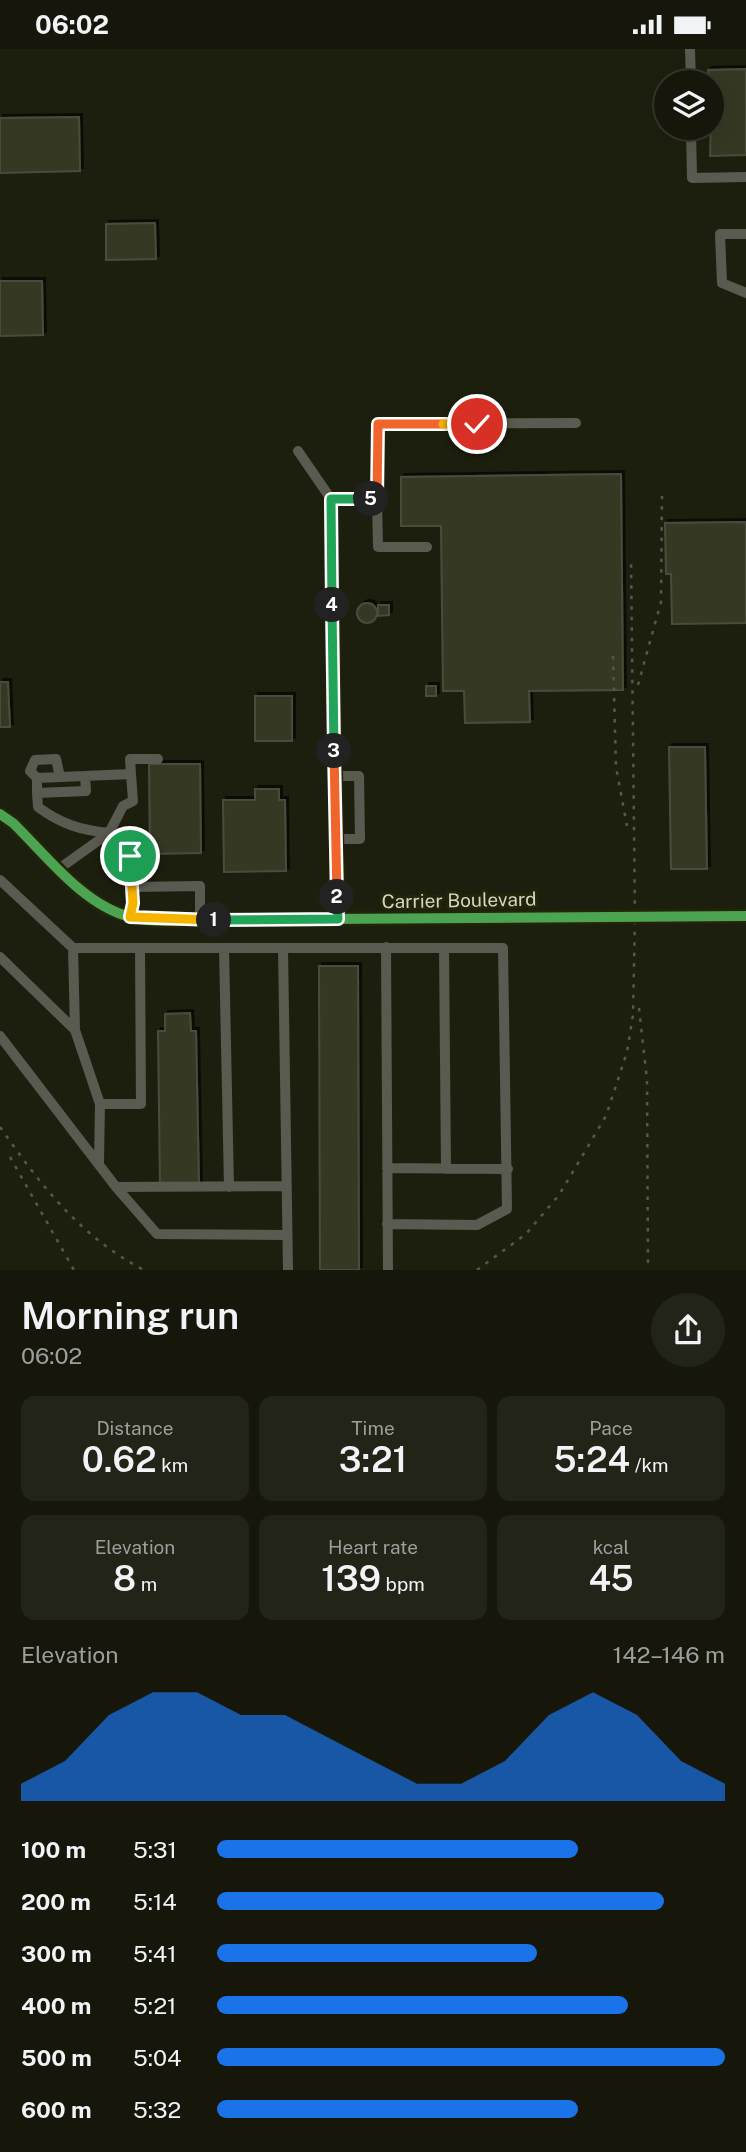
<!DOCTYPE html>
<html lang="en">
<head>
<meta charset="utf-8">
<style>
	:root { --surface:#16170a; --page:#232418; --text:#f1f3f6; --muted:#9e9f9c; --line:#35362b; --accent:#1a73e8 }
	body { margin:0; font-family:"Public Sans",sans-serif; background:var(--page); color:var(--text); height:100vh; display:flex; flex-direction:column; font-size:26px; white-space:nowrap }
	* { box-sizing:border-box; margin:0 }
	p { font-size:23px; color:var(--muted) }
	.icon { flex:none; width:38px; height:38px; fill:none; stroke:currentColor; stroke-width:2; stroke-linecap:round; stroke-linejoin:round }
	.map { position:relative; height:1221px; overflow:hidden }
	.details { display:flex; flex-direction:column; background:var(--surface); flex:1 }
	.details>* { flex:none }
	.buttons { position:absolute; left:654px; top:21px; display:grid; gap:14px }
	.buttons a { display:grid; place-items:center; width:70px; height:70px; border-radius:50%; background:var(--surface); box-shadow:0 7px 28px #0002,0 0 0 2px var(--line); font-size:35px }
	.pin { position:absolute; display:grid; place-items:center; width:60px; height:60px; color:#fff; margin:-30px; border:4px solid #fff; border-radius:50%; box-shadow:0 2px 7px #0007 }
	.km { position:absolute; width:35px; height:35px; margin:-18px; border-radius:50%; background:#222; color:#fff; font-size:19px; line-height:35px; text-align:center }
	.round { display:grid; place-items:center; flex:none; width:74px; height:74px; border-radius:37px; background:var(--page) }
	.summary { display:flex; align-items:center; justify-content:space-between; height:119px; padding:0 21px }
	h1 { font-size:38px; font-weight:600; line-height:52px }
	.metrics { display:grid; grid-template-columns:repeat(3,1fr); gap:10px; height:119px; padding:7px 21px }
	.metrics div { display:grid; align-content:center; border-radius:14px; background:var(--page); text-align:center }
	.metrics b { font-size:35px; font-weight:600 }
	.metrics small { font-size:19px; font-weight:400 }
	.metrics p { font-size:19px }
	.chart { height:196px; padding:14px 21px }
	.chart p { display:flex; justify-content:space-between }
	.chart svg { width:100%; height:126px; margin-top:7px; fill:var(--accent); opacity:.7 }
	ul { padding:0 21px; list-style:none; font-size:23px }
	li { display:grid; grid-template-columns:112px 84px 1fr; align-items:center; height:52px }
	li i { height:18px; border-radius:9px; background:var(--accent) }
	.status { display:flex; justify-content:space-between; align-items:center; height:49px; padding:0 35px; background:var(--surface); direction:ltr }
	.status svg { height:19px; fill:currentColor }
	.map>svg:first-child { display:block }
	.building { fill:#363723; stroke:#4a4c3e; stroke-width:2; filter:url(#shadow) }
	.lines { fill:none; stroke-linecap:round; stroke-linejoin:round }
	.minor { stroke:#5a5b50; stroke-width:10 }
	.rail { stroke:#57584d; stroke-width:2.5; stroke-dasharray:3.5 7; stroke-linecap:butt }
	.cycleway-casing { stroke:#232508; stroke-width:15 }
	.cycleway { stroke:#4ca352; stroke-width:10 }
	.split-1-casing { stroke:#fff; stroke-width:14 }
	.split-2-casing { stroke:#fff; stroke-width:14 }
	.split-3-casing { stroke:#fff; stroke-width:14 }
	.split-4-casing { stroke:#fff; stroke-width:14 }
	.split-5-casing { stroke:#fff; stroke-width:14 }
	.split-6-casing { stroke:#fff; stroke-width:14 }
	.split-7-casing { stroke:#fff; stroke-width:14 }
	.split-1 { stroke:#f5b400; stroke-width:9 }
	.split-2 { stroke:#22a559; stroke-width:9 }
	.split-3 { stroke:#f0652b; stroke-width:9 }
	.split-4 { stroke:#22a559; stroke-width:9 }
	.split-5 { stroke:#22a559; stroke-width:9 }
	.split-6 { stroke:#f0652b; stroke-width:9 }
	.split-7 { stroke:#f5b400; stroke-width:9 }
	.labels { text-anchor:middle; stroke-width:6; stroke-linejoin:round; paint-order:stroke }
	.street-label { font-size:19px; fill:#d4d7c6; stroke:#232508 }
</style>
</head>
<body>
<div class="status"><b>06:02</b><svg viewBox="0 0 49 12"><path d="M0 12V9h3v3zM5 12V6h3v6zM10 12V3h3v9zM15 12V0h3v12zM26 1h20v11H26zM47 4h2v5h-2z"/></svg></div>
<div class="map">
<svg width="746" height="1221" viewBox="0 0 746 1221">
	<defs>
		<filter id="shadow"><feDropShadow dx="3" dy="-3" stdDeviation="0" flood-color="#0009"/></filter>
	</defs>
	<rect width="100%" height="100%" fill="#1d1f0e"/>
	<path class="building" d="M746,20V106L710,107L712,33H709L708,21Z
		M79,68L80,122L0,124V69Z
		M155,174L156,210L106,211V175Z
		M0,232H42L43,286L0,287Z
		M621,425L623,641L529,642L530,673L465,674L464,642H443L441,477H401V428Z
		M746,473V574L672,575L671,525H666L665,474Z
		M357 564a10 10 0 1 1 20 0a10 10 0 1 1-20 0Z
		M378,556H389V566L378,567Z
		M0,633H8L10,678H0Z
		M426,637H436V647H426Z
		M255,647H292V692H255Z
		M669,698H705L707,820H671Z
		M149,715H200L201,804L150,805Z
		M255,740H279V751H285L286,822L224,823L223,751H255Z
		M319,917H358L359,1221H320Z
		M190,964L191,982H196L199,1136H160L158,982H165V965Z"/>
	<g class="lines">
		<path class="minor" d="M690,0L691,33
			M691,79L692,129L746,128
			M746,185H720L722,234L746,244
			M298,402L331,450
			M331,450L338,870
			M331,450H377L378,498H427
			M377,450L378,375L576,374
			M131,725L133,752L123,757L109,784C80,781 61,775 38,758L37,744L86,742L85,727Z
			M131,725L130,710H158
			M335,727H359L360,790H336
			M60,728L85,727
			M37,729L60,728L56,710L35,711L30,722L37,729V744
			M0,765L13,774C46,806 83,856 130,868C151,874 178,871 200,871L746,867
			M60,819L109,784L129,789L133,838L130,868
			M0,831L73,899H503L507,1160L477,1176L387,1175
			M133,838L200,837V871
			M386,898L388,1221
			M224,899L229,1138
			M283,899L288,1221
			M444,899L446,1120
			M0,908L75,981L73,899
			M75,981L100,1055H141L140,899
			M0,987L116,1138L286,1137
			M99,1113L100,1055
			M387,1119L508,1120
			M116,1138L157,1185L287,1186"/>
		<path class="rail" d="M613,607L616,718L627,777
			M638,636L661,553L662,447
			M639,959L647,1031L648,1221
			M0,1078C40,1135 80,1188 144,1221
			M10,1108L74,1221
			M477,1221L526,1185L559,1146L606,1067L627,1003L633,966L635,867L631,509"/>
		<g class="cycleway-casing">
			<path id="cycleway" d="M331,450L338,870
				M0,765L13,774C46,806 83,856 130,868C151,874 178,871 200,871L746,867"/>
		</g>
		<use href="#cycleway" class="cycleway"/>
	</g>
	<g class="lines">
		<g class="split-1-casing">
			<path id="split-1" d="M130,807L133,854L130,868L214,871"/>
		</g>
		<g class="split-2-casing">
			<path id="split-2" d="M214,871L338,870L337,848"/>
		</g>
		<g class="split-3-casing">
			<path id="split-3" d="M334,702L337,848"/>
		</g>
		<g class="split-4-casing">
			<path id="split-4" d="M332,556L334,702"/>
		</g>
		<g class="split-5-casing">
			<path id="split-5" d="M332,556L331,450H371"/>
		</g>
		<g class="split-6-casing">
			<path id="split-6" d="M371,450H377L378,375H443"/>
		</g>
		<g class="split-7-casing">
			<path id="split-7" d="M443,375H477"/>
		</g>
		<use href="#split-1" class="split-1"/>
		<use href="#split-2" class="split-2"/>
		<use href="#split-3" class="split-3"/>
		<use href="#split-4" class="split-4"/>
		<use href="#split-5" class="split-5"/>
		<use href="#split-6" class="split-6"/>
		<use href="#split-7" class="split-7"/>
	</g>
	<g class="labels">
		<g class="street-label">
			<text transform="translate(459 851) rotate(-1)" y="7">Carrier Boulevard</text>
		</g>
	</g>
</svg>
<div class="buttons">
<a><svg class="icon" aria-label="layers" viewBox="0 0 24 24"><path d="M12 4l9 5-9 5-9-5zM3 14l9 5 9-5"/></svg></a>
</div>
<div class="pin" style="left:130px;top:807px;background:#1e9e55"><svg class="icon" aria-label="arrive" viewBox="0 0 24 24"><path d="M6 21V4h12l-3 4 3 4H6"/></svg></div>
<div class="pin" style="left:477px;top:375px;background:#d93025"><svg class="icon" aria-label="check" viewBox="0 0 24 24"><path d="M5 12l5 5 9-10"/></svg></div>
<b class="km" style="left:214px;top:871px">1</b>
<b class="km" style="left:337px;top:848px">2</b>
<b class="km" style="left:334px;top:702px">3</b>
<b class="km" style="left:332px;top:556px">4</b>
<b class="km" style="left:371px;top:450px">5</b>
</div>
<section class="details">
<div class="summary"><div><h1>Morning run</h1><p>06:02</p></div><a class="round"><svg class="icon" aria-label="share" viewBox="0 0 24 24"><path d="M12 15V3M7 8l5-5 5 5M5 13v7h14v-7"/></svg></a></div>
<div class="metrics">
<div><p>Distance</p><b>0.62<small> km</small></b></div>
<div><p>Time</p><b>3:21</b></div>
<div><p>Pace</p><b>5:24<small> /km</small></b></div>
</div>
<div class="metrics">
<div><p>Elevation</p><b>8<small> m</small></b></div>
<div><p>Heart rate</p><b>139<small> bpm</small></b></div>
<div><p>kcal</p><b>45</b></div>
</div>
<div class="chart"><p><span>Elevation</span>142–146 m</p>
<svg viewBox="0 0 160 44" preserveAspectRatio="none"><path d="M0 44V38L10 30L20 14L30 6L40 6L50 14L60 14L70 22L80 30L90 38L100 38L110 30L120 14L130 6L140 14L150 30L160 38V44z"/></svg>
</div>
<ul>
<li><b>100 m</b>5:31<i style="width:71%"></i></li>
<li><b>200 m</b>5:14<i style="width:88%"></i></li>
<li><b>300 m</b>5:41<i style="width:63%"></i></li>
<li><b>400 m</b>5:21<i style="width:81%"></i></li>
<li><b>500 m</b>5:04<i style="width:100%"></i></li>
<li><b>600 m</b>5:32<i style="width:71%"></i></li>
</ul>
</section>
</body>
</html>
